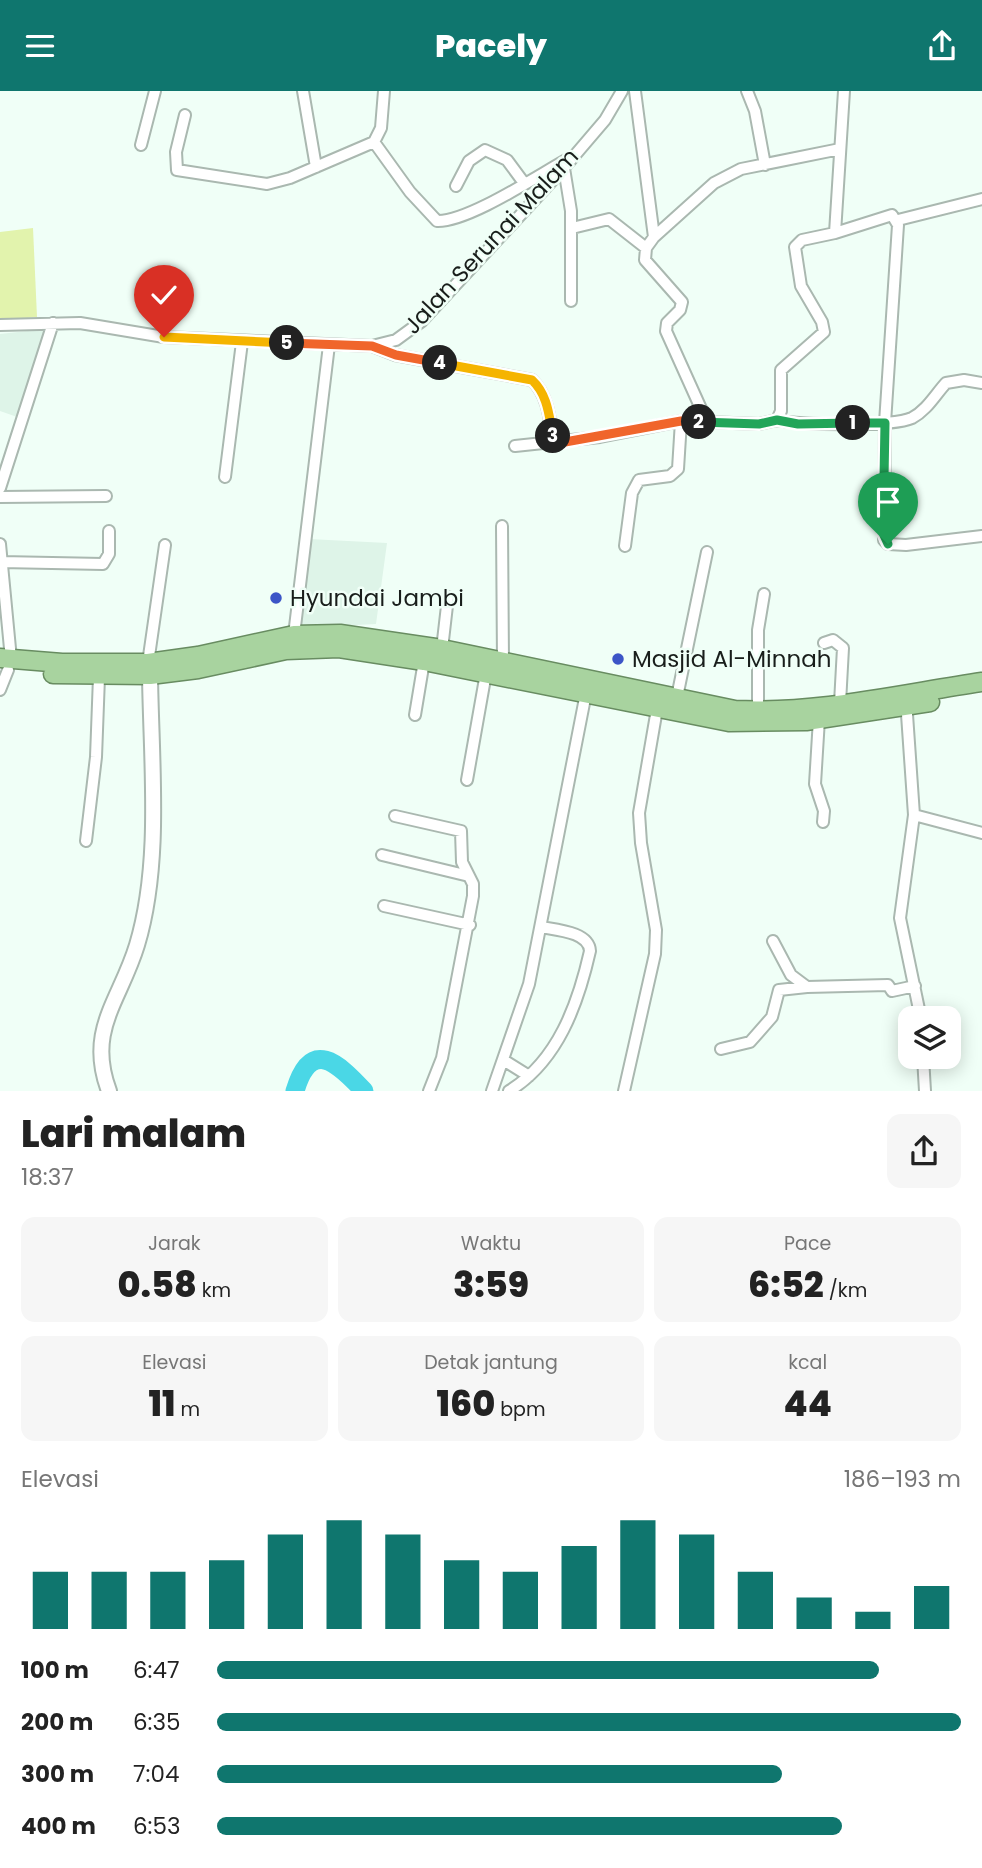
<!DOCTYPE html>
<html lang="id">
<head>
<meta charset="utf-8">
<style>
	:root { --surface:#fff; --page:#f6f6f6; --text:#222; --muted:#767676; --accent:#0f766e }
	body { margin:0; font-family:Poppins,sans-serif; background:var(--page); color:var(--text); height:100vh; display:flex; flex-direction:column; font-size:26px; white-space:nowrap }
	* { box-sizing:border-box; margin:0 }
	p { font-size:23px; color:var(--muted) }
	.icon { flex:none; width:38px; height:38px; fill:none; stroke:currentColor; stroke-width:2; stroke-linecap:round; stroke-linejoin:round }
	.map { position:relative; height:1000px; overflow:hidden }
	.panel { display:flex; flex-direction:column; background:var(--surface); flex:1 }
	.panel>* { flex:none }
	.tools { position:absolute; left:898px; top:915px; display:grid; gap:14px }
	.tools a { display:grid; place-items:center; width:63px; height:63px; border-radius:14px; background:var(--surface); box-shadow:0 4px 18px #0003; font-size:35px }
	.pin { position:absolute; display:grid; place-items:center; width:60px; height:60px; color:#fff; margin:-72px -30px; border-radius:50% 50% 50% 0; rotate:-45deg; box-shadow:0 0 7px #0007 }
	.pin .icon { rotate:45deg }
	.km { position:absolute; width:35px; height:35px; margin:-18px; border-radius:50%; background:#222; color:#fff; font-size:19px; line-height:35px; text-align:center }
	.round { display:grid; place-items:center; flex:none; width:74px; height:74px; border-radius:14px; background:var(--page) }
	.overview { display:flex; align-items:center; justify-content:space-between; height:119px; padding:0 21px }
	h1 { font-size:38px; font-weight:800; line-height:52px }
	.metrics { display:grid; grid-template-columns:repeat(3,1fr); gap:10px; height:119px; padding:7px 21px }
	.metrics div { display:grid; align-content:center; border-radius:14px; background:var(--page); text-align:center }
	.metrics b { font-size:35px; font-weight:800 }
	.metrics small { font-size:19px; font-weight:400 }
	.metrics p { font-size:19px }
	.chart { height:196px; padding:14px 21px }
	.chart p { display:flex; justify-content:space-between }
	.chart svg { width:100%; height:126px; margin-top:7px; stroke:var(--accent); stroke-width:6 }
	ul { padding:0 21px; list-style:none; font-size:23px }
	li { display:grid; grid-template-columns:112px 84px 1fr; align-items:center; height:52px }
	li i { height:18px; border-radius:9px; background:var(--accent) }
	header { display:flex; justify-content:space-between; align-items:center; height:91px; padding:0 21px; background:var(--accent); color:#fff; font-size:32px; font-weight:800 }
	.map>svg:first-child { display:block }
	.built { fill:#def4e8 }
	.green { fill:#e2f3ad }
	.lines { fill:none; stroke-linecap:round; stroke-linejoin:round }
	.river { stroke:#4ad7e6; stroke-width:19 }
	.minor-casing { stroke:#aab8b0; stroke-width:14 }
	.tertiary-casing { stroke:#aab8b0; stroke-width:18 }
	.trunk-casing { stroke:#688c61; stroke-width:21 }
	.minor { stroke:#fff; stroke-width:10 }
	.tertiary { stroke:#fff; stroke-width:14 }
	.trunk { stroke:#a8d39f; stroke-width:18 }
	.split-1-casing { stroke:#fff; stroke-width:14 }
	.split-2-casing { stroke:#fff; stroke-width:14 }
	.split-3-casing { stroke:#fff; stroke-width:14 }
	.split-4-casing { stroke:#fff; stroke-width:14 }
	.split-5-casing { stroke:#fff; stroke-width:14 }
	.split-6-casing { stroke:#fff; stroke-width:14 }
	.split-1 { stroke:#22a559; stroke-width:9 }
	.split-2 { stroke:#22a559; stroke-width:9 }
	.split-3 { stroke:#f0652b; stroke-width:9 }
	.split-4 { stroke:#f5b400; stroke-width:9 }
	.split-5 { stroke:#f0652b; stroke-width:9 }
	.split-6 { stroke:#f5b400; stroke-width:9 }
	.poi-dot { fill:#3c55c7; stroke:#f0fff7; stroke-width:2.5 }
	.labels { text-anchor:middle; stroke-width:5; stroke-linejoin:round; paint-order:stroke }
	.street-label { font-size:23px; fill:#191e1b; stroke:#f0fff7 }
	.poi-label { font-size:23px; fill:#191e1b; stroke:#f0fff7; text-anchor:start }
</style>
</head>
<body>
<header><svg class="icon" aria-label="menu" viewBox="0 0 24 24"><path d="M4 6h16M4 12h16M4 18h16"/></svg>Pacely<svg class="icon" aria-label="share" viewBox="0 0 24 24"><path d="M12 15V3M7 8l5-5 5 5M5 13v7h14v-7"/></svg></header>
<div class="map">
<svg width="982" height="1000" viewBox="0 0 982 1000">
	<rect width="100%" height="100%" fill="#f0fff7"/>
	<path class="built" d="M45,238L20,327L0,320V243Z
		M309,448L387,452L376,533L299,537Z"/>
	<path class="green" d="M33,137L37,226L0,230V141Z"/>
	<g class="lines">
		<path class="river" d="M295,1000C311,946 338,972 364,1000"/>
		<g class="minor-casing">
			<path id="minor" d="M303,0L316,76
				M384,0L381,37L374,51L410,101L437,130C468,131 537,85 568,68
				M635,0L654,146L646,157L645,169L682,211L680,219L667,232L666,240L707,331
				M747,0L755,20L765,74
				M844,0L835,142L892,124L898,134L885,332L884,449L888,453L906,454L982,445
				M185,24L176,61L177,79L267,93L290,87L374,51
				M141,54L155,0
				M564,77L571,120V210
				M456,95L469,70L485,59L507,69L524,92
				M898,129L982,108
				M572,137L609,128L646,157
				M654,146L714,92L741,78L840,58
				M0,234L80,232L164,246L372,255L396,249L422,230L564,77L605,29L622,0
				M372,255L395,264L532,289C549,305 550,331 554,353
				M777,329C799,334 892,336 912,327C927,319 935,304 946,292L964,289L982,292
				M515,355L600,346L681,330L759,333L777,329L781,320V279L824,241L822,231L801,195L795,156L802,149L835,142
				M225,386L242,251
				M0,397L53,232
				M0,406L106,405
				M502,435L503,571
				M0,453L11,568
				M625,455L632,402L639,389L670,385L678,378L681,330
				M1,471L103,473L109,463V440
				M294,544L329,254
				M824,552L833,549L843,557L840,612
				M442,558L448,506
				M148,572L165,454
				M0,599L8,579
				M677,606L707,461
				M906,609L914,724L900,827L921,928
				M758,620V539L764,503
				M415,624L424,570
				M819,628L815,693L824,720L823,731
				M467,689L486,582
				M914,724L982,742
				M395,725L461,740L462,771L473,793V805L442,967L429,1000
				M86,750L96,666L99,586
				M382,764L469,785
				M384,815L470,834
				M773,850L791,884L807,896L888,894L892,900L915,895
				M721,958L750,951L772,926L779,899L807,896
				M923,966L925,1000
				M505,970L529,985
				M492,1000L529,893L586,602
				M509,1000C558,970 578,913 590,860C589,841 557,839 541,836
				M624,1000L655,863L656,839L641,752L639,722L657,618"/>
		</g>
		<g class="tertiary-casing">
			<path id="tertiary" d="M109,1000C86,939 120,910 137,854C162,771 151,671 150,584"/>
		</g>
		<g class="trunk-casing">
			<path id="trunk" d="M0,567L62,572H148L198,565L294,544L340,543L442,558L735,619C818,623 901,603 982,591
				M53,583L150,584L198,578L286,559L339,557L424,570L729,631L806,630L930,611"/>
		</g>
		<use href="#minor" class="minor"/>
		<use href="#tertiary" class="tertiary"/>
		<use href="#trunk" class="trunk"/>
	</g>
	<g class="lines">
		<g class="split-1-casing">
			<path id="split-1" d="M853,332H885L883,442L888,453"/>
		</g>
		<g class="split-2-casing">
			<path id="split-2" d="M699,331L759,333L777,329L798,333L853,332"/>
		</g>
		<g class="split-3-casing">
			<path id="split-3" d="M553,345L554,353L681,330L699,331"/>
		</g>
		<g class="split-4-casing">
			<path id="split-4" d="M440,272L532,289C548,304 549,325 553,345"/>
		</g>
		<g class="split-5-casing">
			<path id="split-5" d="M287,252L372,255L396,264L440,272"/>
		</g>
		<g class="split-6-casing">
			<path id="split-6" d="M164,246L287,252"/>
		</g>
		<use href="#split-1" class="split-1"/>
		<use href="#split-2" class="split-2"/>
		<use href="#split-3" class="split-3"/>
		<use href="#split-4" class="split-4"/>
		<use href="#split-5" class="split-5"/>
		<use href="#split-6" class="split-6"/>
	</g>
	<g class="poi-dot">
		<circle cx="276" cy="507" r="7"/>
		<circle cx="618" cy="568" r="7"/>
	</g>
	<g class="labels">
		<g class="street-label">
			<text transform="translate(491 150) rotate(-47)" y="8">Jalan Serunai Malam</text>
		</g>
		<g class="poi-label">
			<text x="290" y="515">Hyundai Jambi</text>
			<text x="632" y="576">Masjid Al-Minnah</text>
		</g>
	</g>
</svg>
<div class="tools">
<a><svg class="icon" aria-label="layers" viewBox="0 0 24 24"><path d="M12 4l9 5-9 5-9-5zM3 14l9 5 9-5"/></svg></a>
</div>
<div class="pin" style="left:888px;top:453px;background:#1e9e55"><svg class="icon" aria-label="arrive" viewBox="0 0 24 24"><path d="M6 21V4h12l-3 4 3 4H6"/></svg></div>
<div class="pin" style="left:164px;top:246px;background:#d93025"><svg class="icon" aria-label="check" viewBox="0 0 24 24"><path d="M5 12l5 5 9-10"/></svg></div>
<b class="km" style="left:853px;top:332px">1</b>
<b class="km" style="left:699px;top:331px">2</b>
<b class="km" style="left:553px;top:345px">3</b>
<b class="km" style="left:440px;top:272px">4</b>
<b class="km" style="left:287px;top:252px">5</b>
</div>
<section class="panel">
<div class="overview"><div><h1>Lari malam</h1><p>18:37</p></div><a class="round"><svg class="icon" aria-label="share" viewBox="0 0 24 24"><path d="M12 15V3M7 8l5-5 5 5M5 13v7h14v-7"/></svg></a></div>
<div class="metrics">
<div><p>Jarak</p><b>0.58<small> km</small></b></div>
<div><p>Waktu</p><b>3:59</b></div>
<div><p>Pace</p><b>6:52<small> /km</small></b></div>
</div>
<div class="metrics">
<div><p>Elevasi</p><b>11<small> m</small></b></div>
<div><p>Detak jantung</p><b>160<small> bpm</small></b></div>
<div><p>kcal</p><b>44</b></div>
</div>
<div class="chart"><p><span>Elevasi</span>186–193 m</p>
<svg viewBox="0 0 160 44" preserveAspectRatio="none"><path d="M5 44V24M15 44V24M25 44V24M35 44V20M45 44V11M55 44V6M65 44V11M75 44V20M85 44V24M95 44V15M105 44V6M115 44V11M125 44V24M135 44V33M145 44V38M155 44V29"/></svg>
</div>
<ul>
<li><b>100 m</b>6:47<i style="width:89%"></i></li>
<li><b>200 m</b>6:35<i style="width:100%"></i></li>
<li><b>300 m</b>7:04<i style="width:76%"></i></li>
<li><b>400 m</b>6:53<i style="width:84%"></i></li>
</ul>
</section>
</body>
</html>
